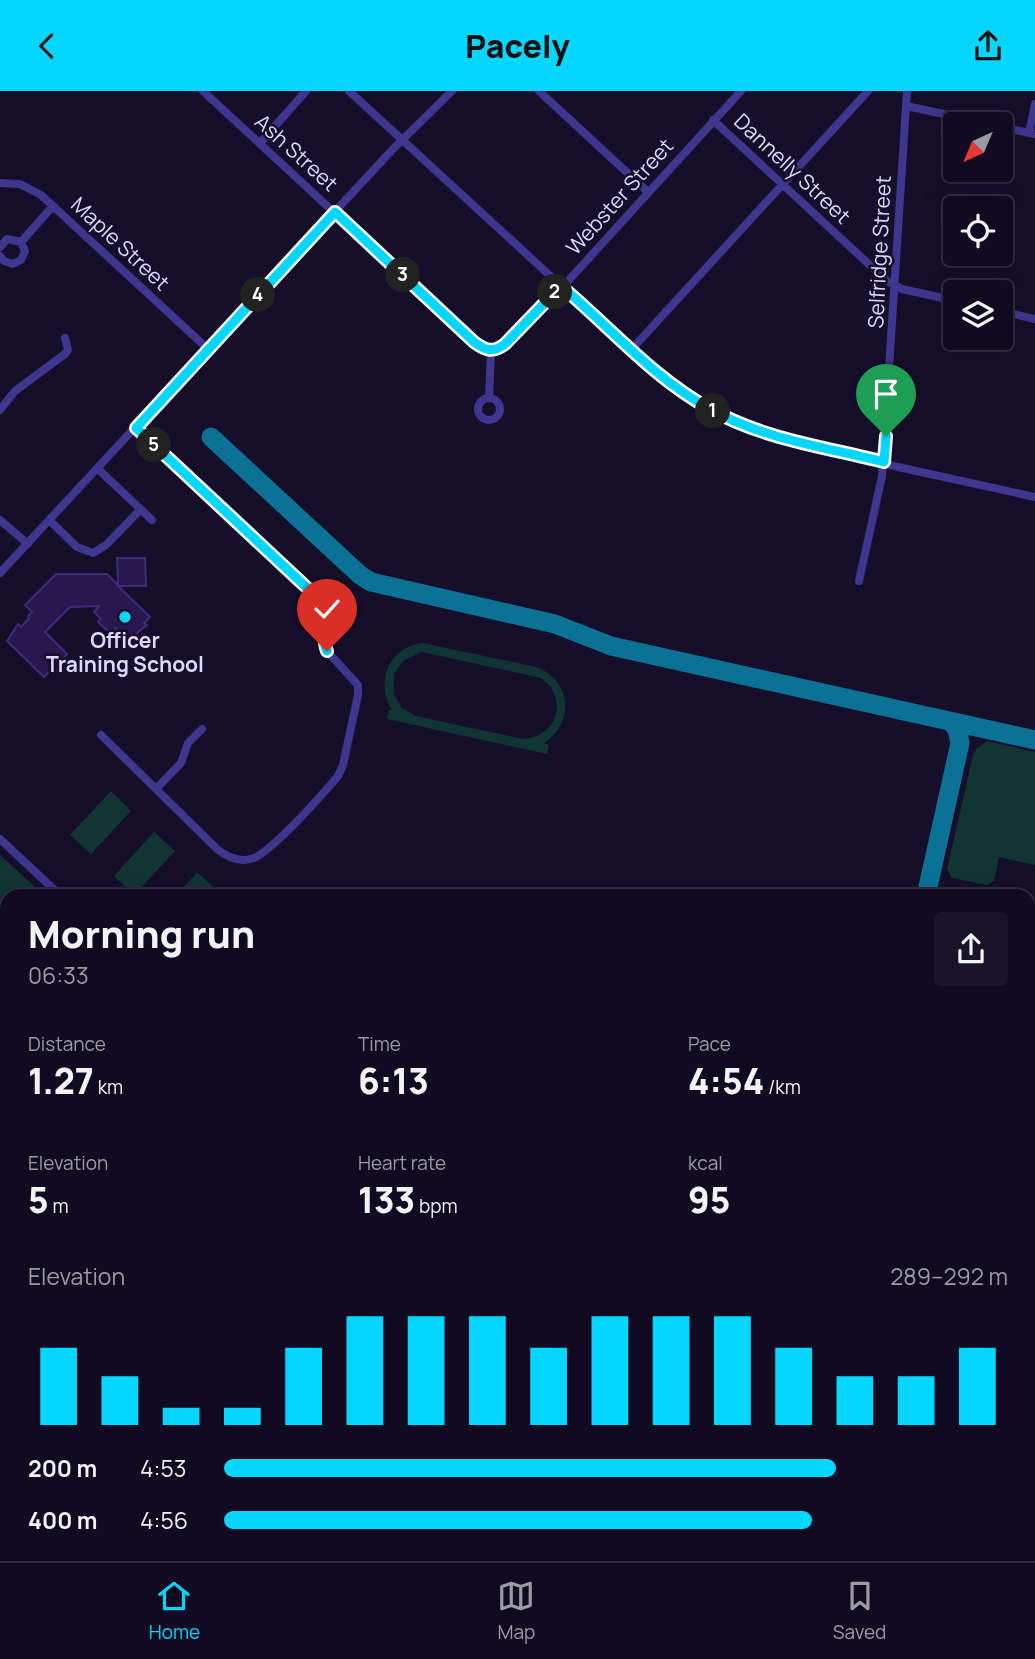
<!DOCTYPE html>
<html lang="en">
<head>
<meta charset="utf-8">
<style>
	:root { --surface:#100b20; --page:#191429; --text:#f1f3f6; --muted:#9c9ba5; --line:#302b3e; --accent:#04d6ff }
	body { margin:0; font-family:Manrope,sans-serif; background:var(--page); color:var(--text); height:100vh; display:flex; flex-direction:column; font-size:26px; white-space:nowrap }
	* { box-sizing:border-box; margin:0 }
	p { font-size:23px; color:var(--muted) }
	.icon { flex:none; width:38px; height:38px; fill:none; stroke:currentColor; stroke-width:2; stroke-linecap:round; stroke-linejoin:round }
	.map { position:relative; flex:1; overflow:hidden }
	.sheet { position:absolute; left:0px; top:798px; width:1036px; height:672px; display:flex; flex-direction:column; background:var(--surface); border-radius:21px 21px 0 0; box-shadow:0 7px 28px #0002,0 0 0 2px var(--line) }
	.sheet>* { flex:none }
	.needle { width:46px; rotate:224deg }
	.tools { position:absolute; left:943px; top:21px; display:grid; gap:14px }
	.tools a { display:grid; place-items:center; width:70px; height:70px; border-radius:7px; background:var(--surface); box-shadow:0 7px 28px #0002,0 0 0 2px var(--line); font-size:35px }
	.pin { position:absolute; display:grid; place-items:center; width:60px; height:60px; color:#fff; margin:-72px -30px; border-radius:50% 50% 50% 0; rotate:-45deg; box-shadow:0 0 7px #0007 }
	.pin .icon { rotate:45deg }
	.km { position:absolute; width:35px; height:35px; margin:-18px; border-radius:50%; background:#222; color:#fff; font-size:19px; line-height:35px; text-align:center }
	.round { display:grid; place-items:center; flex:none; width:74px; height:74px; border-radius:7px; background:var(--page) }
	.headline { display:flex; align-items:center; justify-content:space-between; height:119px; padding:0 28px }
	h1 { font-size:38px; font-weight:800; line-height:52px }
	.stats { display:grid; grid-template-columns:repeat(3,1fr); gap:10px; height:119px; padding:7px 28px }
	.stats div { display:grid; align-content:center }
	.stats b { font-size:35px; font-weight:800 }
	.stats small { font-size:19px; font-weight:400 }
	.stats p { font-size:19px }
	.chart { height:196px; padding:14px 28px }
	.chart p { display:flex; justify-content:space-between }
	.chart svg { width:100%; height:126px; margin-top:7px; stroke:var(--accent); stroke-width:6 }
	ul { padding:0 28px; list-style:none; font-size:23px }
	li { display:grid; grid-template-columns:112px 84px 1fr; align-items:center; height:52px }
	li i { height:18px; border-radius:9px; background:var(--accent) }
	header { display:flex; justify-content:space-between; align-items:center; height:91px; padding:0 28px; background:var(--accent); color:#111; font-size:32px; font-weight:800 }
	.menu { display:flex; justify-content:space-around; align-items:center; height:98px; border-top:2px solid var(--line); background:var(--surface); font-size:19px; color:var(--muted) }
	.menu a { display:grid; justify-items:center; gap:4px }
	.menu .current { color:var(--accent) }
	.map>svg:first-child { display:block }
	.green { fill:#113435; fill-rule:evenodd }
	.lines { fill:none; stroke-linecap:round; stroke-linejoin:round }
	.taxiway { stroke:#0c7295; stroke-width:19 }
	.runway { stroke:#0c7295; stroke-width:46 }
	.building { fill:#27194d; stroke:#3f2a7b; stroke-width:2 }
	.street { stroke:#3f368d; stroke-width:8 }
	.route-casing { stroke:#fff; stroke-width:14 }
	.route { stroke:#04d6ff; stroke-width:9 }
	.poi-dot { fill:#04d6ff; stroke:#150f2b; stroke-width:2.5 }
	.labels { text-anchor:middle; stroke-width:5; stroke-linejoin:round; paint-order:stroke }
	.street-label { font-size:21px; fill:#dfd8ff; stroke:#150f2b }
	.poi-label { font-size:21px; font-weight:bold; fill:#dfd8ff; stroke:#150f2b }
</style>
</head>
<body>
<header><svg class="icon" aria-label="back" viewBox="0 0 24 24"><path d="M15 5l-7 7 7 7"/></svg>Pacely<svg class="icon" aria-label="share" viewBox="0 0 24 24"><path d="M12 15V3M7 8l5-5 5 5M5 13v7h14v-7"/></svg></header>
<div class="map">
<svg width="1035" height="1470" viewBox="0 0 1035 1470">
	<rect width="100%" height="100%" fill="#150f2b"/>
	<path class="green" d="M423,552L536,576C572,589 575,632 544,652L549,654L547,663L387,628L389,619H392C375,591 388,556 423,552ZM422,561L541,587C569,607 558,646 523,648L416,625L402,617L394,604V583L403,570Z
		M987,650L1035,661V774L999,766L994,790L987,794L952,787L947,778L973,664L976,658Z
		M111,700L131,720L91,763L70,744Z
		M154,741L175,760L134,804L114,785Z
		M0,764L45,805H7V1418L0,1386Z
		M197,781L218,800L214,805H176Z
		M1029,869L1035,870V1166L1029,1171Z
		M1035,1289V1418L1029,1413V1295Z
		M20,1463H457L450,1470H25Z
		M521,1463H690L682,1470H513Z
		M834,1463H991L999,1470H826Z"/>
	<g class="lines">
		<path class="taxiway" d="M211,346L360,484L371,491L555,533L611,555L1035,649
			M926,805L960,652L957,638L950,630
			M1029,1455L1035,1460
			M489,1470L497,1463"/>
		<path class="runway" d="M1029,1233L1035,1228
			M754,1470L762,1463"/>
	</g>
	<path class="building" d="M117,467H145L146,495H118L150,526L144,532L147,534L128,549L115,537L110,542L98,531L101,528L94,521L99,515L70,516L45,541L67,563L56,580L51,579L44,586L7,550L18,533L21,536L29,527L28,525L32,521L25,514L56,483H107L118,494Z"/>
	<g class="lines">
		<path class="street" d="M203,0L474,251L491,260
			M349,0L631,259L661,285L708,317L752,338L898,376L1035,406
			M539,0L648,101
			M906,15L991,33
			M713,29L887,190L902,198L956,210
			M1001,36L1035,43
			M1029,42L1035,13
			M260,52L306,0
			M0,92L20,93L41,104L208,258
			M21,151L53,115
			M0,156L7,148L21,151L25,160L21,169L13,173L4,170L0,165
			M1001,220L1035,228
			M631,259L868,0
			M491,260L505,253L568,190L741,0
			M489,307L491,260
			M478 318a11 11 0 1 1 22 0a11 11 0 1 1-22 0Z
			M0,319L15,300L65,263L68,259L65,247
			M98,378L152,429
			M0,429L28,453
			M50,430L77,456L93,462L106,454L140,419
			M0,482L393,58L452,0
			M859,490L882,385L907,0
			M101,644L217,758C228,767 240,772 254,767C273,759 323,703 338,685L343,674L358,604V594L325,558L323,514L319,507L136,337
			M156,698L181,672L188,652L202,638
			M0,748L61,805
			M0,1422L7,1446
			M14,1463L18,1470
			M243,1470L245,1463"/>
	</g>
	<g class="lines">
		<g class="route-casing">
			<path id="route" d="M327,560C320,544 329,523 319,508L136,337L335,121L474,251C486,260 493,262 505,253L561,195C610,236 653,287 710,318C763,348 825,356 884,371L886,345"/>
		</g>
		<use href="#route" class="route"/>
	</g>
	<circle class="poi-dot" cx="125" cy="526" r="7"/>
	<g class="labels">
		<g class="street-label">
			<text transform="translate(296 62) rotate(42)" y="7">Ash Street</text>
			<text transform="translate(792 78) rotate(43)" y="7">Dannelly Street</text>
			<text transform="translate(620 106) rotate(-48)" y="7">Webster Street</text>
			<text transform="translate(120 153) rotate(43)" y="7">Maple Street</text>
			<text transform="translate(880 161) rotate(-87)" y="7">Selfridge Street</text>
		</g>
		<g class="poi-label">
			<text x="125" y="557">Officer<tspan x="125" dy="24">Training School</tspan></text>
		</g>
	</g>
</svg>
<div class="tools">
<a><svg class="needle" viewBox="-14 -14 28 28"><path d="M0-13l5 13h-10z" fill="#e53935"/><path d="M0 13l5-13h-10z" fill="#9c9ba5"/></svg></a>
<a><svg class="icon" aria-label="locate" viewBox="0 0 24 24"><circle cx="12" cy="12" r="6"/><path d="M12 2v4M12 18v4M2 12h4M18 12h4"/></svg></a>
<a><svg class="icon" aria-label="layers" viewBox="0 0 24 24"><path d="M12 4l9 5-9 5-9-5zM3 14l9 5 9-5"/></svg></a>
</div>
<div class="pin" style="left:886px;top:345px;background:#1e9e55"><svg class="icon" aria-label="arrive" viewBox="0 0 24 24"><path d="M6 21V4h12l-3 4 3 4H6"/></svg></div>
<div class="pin" style="left:327px;top:560px;background:#d93025"><svg class="icon" aria-label="check" viewBox="0 0 24 24"><path d="M5 12l5 5 9-10"/></svg></div>
<b class="km" style="left:713px;top:320px">1</b>
<b class="km" style="left:555px;top:201px">2</b>
<b class="km" style="left:403px;top:184px">3</b>
<b class="km" style="left:258px;top:204px">4</b>
<b class="km" style="left:154px;top:354px">5</b>
<section class="sheet">
<div class="headline"><div><h1>Morning run</h1><p>06:33</p></div><a class="round"><svg class="icon" aria-label="share" viewBox="0 0 24 24"><path d="M12 15V3M7 8l5-5 5 5M5 13v7h14v-7"/></svg></a></div>
<div class="stats">
<div><p>Distance</p><b>1.27<small> km</small></b></div>
<div><p>Time</p><b>6:13</b></div>
<div><p>Pace</p><b>4:54<small> /km</small></b></div>
</div>
<div class="stats">
<div><p>Elevation</p><b>5<small> m</small></b></div>
<div><p>Heart rate</p><b>133<small> bpm</small></b></div>
<div><p>kcal</p><b>95</b></div>
</div>
<div class="chart"><p><span>Elevation</span>289–292 m</p>
<svg viewBox="0 0 160 44" preserveAspectRatio="none"><path d="M5 44V17M15 44V27M25 44V38M35 44V38M45 44V17M55 44V6M65 44V6M75 44V6M85 44V17M95 44V6M105 44V6M115 44V6M125 44V17M135 44V27M145 44V27M155 44V17"/></svg>
</div>
<ul>
<li><b>200 m</b>4:53<i style="width:78%"></i></li>
<li><b>400 m</b>4:56<i style="width:75%"></i></li>
</ul>
</section>
</div>
<nav class="menu">
<a class="current"><svg class="icon" aria-label="home" viewBox="0 0 24 24"><path d="M3 11l9-7 9 7M6 9v11h12V9"/></svg>Home</a>
<a><svg class="icon" aria-label="map" viewBox="0 0 24 24"><path d="M3 6l6-2 6 2 6-2v14l-6 2-6-2-6 2zM9 4v14M15 6v14"/></svg>Map</a>
<a><svg class="icon" aria-label="saved" viewBox="0 0 24 24"><path d="M7 4h10v16l-5-4-5 4z"/></svg>Saved</a>
</nav>
</body>
</html>
